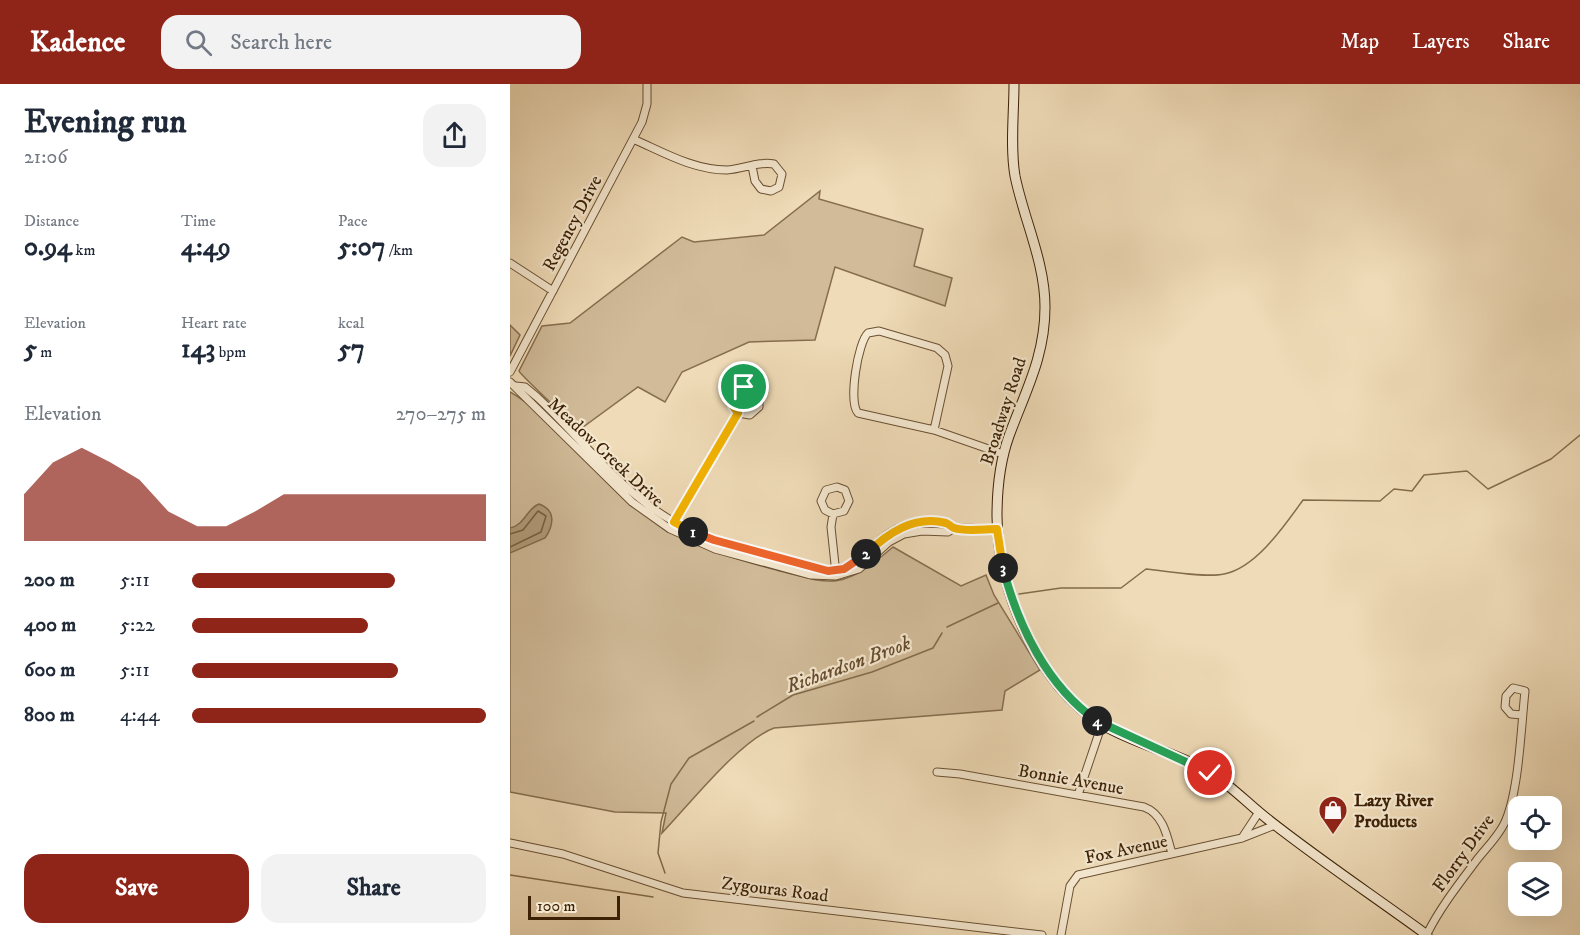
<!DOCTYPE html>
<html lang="en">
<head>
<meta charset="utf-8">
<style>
	:root { --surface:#fff; --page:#f2f2f3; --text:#1f2937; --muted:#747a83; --accent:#8f2418 }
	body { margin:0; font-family:"IM FELL DW Pica",serif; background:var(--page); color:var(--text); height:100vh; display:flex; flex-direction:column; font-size:22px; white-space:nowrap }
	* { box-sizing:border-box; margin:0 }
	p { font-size:20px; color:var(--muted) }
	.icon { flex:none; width:33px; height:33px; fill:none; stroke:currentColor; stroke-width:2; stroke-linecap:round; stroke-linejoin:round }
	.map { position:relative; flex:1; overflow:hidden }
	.side { display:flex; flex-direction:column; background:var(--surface); width:510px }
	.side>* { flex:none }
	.fabs { position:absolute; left:998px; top:712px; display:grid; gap:12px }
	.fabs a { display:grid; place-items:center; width:54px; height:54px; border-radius:12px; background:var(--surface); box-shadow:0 6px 24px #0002; font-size:30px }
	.scale { position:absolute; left:18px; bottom:15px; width:92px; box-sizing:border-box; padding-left:6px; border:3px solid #3c2105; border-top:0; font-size:16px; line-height:21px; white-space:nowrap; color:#3c2105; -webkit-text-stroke:4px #f5e8d0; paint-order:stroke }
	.pin { position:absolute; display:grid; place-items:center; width:51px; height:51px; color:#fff; margin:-26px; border:3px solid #fff; border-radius:50%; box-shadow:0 2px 6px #0007 }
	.km { position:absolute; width:30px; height:30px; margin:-15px; border-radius:50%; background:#222; color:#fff; font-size:16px; line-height:30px; text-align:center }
	.round { display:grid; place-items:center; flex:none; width:63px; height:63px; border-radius:18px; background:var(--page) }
	.headline { display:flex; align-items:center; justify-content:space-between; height:102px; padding:0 24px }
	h1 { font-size:33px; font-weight:700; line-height:45px }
	.figures { display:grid; grid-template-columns:repeat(3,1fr); gap:9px; height:102px; padding:6px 24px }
	.figures div { display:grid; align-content:center }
	.figures b { font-size:26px; font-weight:700 }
	.figures small { font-size:16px; font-weight:400 }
	.figures p { font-size:16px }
	.chart { height:168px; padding:12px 24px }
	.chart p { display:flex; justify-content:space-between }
	.chart svg { width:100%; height:108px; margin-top:6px; fill:var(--accent); opacity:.7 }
	.button { display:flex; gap:12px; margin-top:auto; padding:12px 24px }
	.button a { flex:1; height:69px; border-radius:18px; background:var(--accent); color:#fff; font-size:24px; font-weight:700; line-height:69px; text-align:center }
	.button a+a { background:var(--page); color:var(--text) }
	ul { padding:0 24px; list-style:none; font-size:20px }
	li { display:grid; grid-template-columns:96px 72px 1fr; align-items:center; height:45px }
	li i { height:15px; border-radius:8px; background:var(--accent) }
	header { display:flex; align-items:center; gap:36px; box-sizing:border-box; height:84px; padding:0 30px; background:var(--accent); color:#fff }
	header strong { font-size:28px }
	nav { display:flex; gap:33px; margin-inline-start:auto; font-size:21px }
	.search { width:420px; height:54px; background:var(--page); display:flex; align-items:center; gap:15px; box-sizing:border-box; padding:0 21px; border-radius:18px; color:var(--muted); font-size:22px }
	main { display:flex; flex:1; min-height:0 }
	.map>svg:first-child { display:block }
	.green { fill:#d1bb99; stroke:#866e4f; stroke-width:1.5 }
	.water { fill:#b29c7a; stroke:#836b4b; stroke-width:1.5 }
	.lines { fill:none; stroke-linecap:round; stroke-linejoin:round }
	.shore { stroke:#775e40; stroke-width:1.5 }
	.stream { stroke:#836b4b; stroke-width:1.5 }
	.minor-casing { stroke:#695032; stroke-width:9 }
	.secondary-casing { stroke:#3c2105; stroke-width:11 }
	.minor { stroke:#f5e8d0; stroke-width:7 }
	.secondary { stroke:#f5e8d0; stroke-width:9 }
	.split-1-casing { stroke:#fff; stroke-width:12 }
	.split-2-casing { stroke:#fff; stroke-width:12 }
	.split-3-casing { stroke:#fff; stroke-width:12 }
	.split-4-casing { stroke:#fff; stroke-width:12 }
	.split-5-casing { stroke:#fff; stroke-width:12 }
	.split-1 { stroke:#f5b400; stroke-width:8 }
	.split-2 { stroke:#f0652b; stroke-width:8 }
	.split-3 { stroke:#f5b400; stroke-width:8 }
	.split-4 { stroke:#22a559; stroke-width:8 }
	.split-5 { stroke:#22a559; stroke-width:8 }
	.labels { text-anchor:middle; stroke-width:4.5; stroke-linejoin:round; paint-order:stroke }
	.street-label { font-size:18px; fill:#3c2105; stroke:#f5e8d0 }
	.poi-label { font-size:18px; font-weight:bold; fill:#3c2105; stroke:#f5e8d0; text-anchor:start }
	.water-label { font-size:20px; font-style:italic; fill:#654c2e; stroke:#f5e8d0 }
</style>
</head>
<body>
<header>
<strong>Kadence</strong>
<div class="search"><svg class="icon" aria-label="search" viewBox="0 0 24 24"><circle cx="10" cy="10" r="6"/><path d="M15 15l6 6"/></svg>Search here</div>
<nav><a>Map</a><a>Layers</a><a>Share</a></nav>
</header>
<main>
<section class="side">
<div class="headline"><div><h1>Evening run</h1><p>21:06</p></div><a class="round"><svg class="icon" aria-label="share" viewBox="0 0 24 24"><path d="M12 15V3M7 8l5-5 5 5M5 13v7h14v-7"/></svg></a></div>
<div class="figures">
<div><p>Distance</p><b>0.94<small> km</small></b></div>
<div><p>Time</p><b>4:49</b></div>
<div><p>Pace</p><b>5:07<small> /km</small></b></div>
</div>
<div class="figures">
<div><p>Elevation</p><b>5<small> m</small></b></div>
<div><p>Heart rate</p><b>143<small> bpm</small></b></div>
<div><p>kcal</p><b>57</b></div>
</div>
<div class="chart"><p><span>Elevation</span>270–275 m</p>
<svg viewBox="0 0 160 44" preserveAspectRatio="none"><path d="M0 44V25L10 12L20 6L30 12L40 19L50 32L60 38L70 38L80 32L90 25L100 25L110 25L120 25L130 25L140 25L150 25L160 25V44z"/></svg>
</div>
<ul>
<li><b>200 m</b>5:11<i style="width:69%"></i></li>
<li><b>400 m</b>5:22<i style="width:60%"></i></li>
<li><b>600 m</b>5:11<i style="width:70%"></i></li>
<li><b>800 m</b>4:44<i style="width:100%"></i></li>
</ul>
<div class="button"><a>Save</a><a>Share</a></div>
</section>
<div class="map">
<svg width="1070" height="851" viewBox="0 0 1070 851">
	<rect width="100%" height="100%" fill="#efdbb7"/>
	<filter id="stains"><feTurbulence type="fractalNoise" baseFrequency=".00333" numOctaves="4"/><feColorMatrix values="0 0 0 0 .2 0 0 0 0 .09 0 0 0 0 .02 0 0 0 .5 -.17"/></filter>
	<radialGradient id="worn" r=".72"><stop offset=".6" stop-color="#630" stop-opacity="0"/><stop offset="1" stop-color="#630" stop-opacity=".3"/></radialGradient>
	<path class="green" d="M310,107L309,115L413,145L404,182L442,194L435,222L325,183L305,256L239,258L172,288L155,318L128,303L69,346C61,337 11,292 9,287L32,242L60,239L172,153L184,158L254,151Z
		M0,241L10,251L0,272Z
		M0,308C30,325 53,354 77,378C141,443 171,460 259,484C323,501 330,508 383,463L451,502L476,491L484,511L530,586L495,607L492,626L264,644C229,657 179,721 152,749L156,729L105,728L0,708Z"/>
	<path class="water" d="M29,420C46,426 44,441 35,454L0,469V444C15,441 17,424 29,420Z"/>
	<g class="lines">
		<path class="shore" d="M0,450L13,446L28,427L36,432L31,448L0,463"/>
		<path class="stream" d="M509,510L551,504H611L636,485C656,487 696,494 714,490C746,484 775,441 793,416L870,417L884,405L902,407L914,391L957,387L978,405L1041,375L1070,351
			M437,543L488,519
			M247,633L283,611L362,588L423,564L432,549
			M155,789L148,769L151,738L161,700L179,674L244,637
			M0,791L143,813"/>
		<g class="minor-casing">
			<path id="minor" d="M123,55C153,68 183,86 217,86C233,85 249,77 264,80L272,90L269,103L261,107L251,105L245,97L242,82
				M0,179L43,207
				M0,288L132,38L137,20V0
				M0,298L122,418L160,445L205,465L301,491L326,492L349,485L379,458L394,450L412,447L438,448L444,444L487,445
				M6,302L15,303L27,313C72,355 111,409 166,439C210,463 262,472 310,485C344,492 356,463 381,448C394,440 408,439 422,439C431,439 437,438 444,444
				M424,346L438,282L435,271L427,264L369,247L358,249C348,258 338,318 348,329L424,346L493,370
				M323,430L334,427L339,417L335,406L327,403L316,406L311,417L315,426L323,430L321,443L326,490
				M163,440L228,329L222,319L224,309L231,303L243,304L249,311V323L240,331L228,329
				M427,688L450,690L634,723C653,730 657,751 662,770
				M568,711L592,640
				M732,754L749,728
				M0,759L53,770L173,809L532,851
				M917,850C930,824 948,801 966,777C975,765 987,754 994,740C1009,710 1011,643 1015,607L1003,604L996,612L995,623L1001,630L1012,631
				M551,851L560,802L568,791L732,754L765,741"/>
		</g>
		<g class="secondary-casing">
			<path id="secondary" d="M504,0C504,29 500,63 505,92C514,136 535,178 535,223C535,273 515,308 499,352C490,377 487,405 487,432C487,504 528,603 593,641C627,661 668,669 701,689C723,703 740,722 760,737C811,777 865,813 917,851"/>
		</g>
		<use href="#minor" class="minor"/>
		<use href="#secondary" class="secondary"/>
	</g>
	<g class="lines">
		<g class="split-1-casing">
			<path id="split-1" d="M183,448L164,438L228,329L223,322L222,312L234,303"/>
		</g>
		<g class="split-2-casing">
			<path id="split-2" d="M183,448L204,456L318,487L334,485L356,470"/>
		</g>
		<g class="split-3-casing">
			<path id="split-3" d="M356,470C378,449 404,431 436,439C439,440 441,443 444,444C456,448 475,445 487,445L493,484"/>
		</g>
		<g class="split-4-casing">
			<path id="split-4" d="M493,484C508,542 537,602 587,637"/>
		</g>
		<g class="split-5-casing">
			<path id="split-5" d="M587,637L700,689"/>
		</g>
		<use href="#split-1" class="split-1"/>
		<use href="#split-2" class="split-2"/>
		<use href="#split-3" class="split-3"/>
		<use href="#split-4" class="split-4"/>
		<use href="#split-5" class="split-5"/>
	</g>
	<defs>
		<g id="shop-pin" transform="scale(1.5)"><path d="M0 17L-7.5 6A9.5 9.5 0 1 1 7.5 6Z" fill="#8f2418" stroke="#f5e8d0"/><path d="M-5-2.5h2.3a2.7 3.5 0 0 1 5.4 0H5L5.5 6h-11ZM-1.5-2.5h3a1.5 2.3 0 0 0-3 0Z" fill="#fff"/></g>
	</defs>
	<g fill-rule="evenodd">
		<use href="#shop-pin" x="823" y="726"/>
	</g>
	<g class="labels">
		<g class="street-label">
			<text transform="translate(62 139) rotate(-62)" y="6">Regency Drive</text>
			<text transform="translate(493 327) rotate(-72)" y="6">Broadway Road</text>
			<text transform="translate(96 368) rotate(43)" y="6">Meadow Creek Drive</text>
			<text transform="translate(561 695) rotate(10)" y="6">Bonnie Avenue</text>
			<text transform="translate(616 765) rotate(-12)" y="6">Fox Avenue</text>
			<text transform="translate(953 769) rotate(-54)" y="6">Florry Drive</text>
			<text transform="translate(265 805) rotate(7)" y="6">Zygouras Road</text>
		</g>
		<g class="poi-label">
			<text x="844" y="722">Lazy River<tspan x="844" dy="21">Products</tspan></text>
		</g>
		<g class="water-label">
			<text transform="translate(338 580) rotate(-20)" y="7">Richardson Brook</text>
		</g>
	</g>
	<rect width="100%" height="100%" filter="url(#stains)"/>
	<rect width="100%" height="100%" fill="url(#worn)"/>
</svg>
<div class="fabs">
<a><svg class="icon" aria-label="locate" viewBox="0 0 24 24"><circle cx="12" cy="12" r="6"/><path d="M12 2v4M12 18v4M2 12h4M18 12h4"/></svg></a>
<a><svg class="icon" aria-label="layers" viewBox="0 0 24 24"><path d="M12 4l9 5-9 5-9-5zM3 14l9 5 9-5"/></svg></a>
</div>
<div class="scale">100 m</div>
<div class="pin" style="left:234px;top:303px;background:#1e9e55"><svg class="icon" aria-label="arrive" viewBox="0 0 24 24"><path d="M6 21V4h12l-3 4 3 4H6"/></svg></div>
<div class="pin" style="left:700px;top:689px;background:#d93025"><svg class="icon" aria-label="check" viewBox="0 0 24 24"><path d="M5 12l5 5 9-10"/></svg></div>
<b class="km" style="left:183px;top:448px">1</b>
<b class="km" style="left:356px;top:470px">2</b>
<b class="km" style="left:493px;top:484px">3</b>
<b class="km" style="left:587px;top:637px">4</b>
</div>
</main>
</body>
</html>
